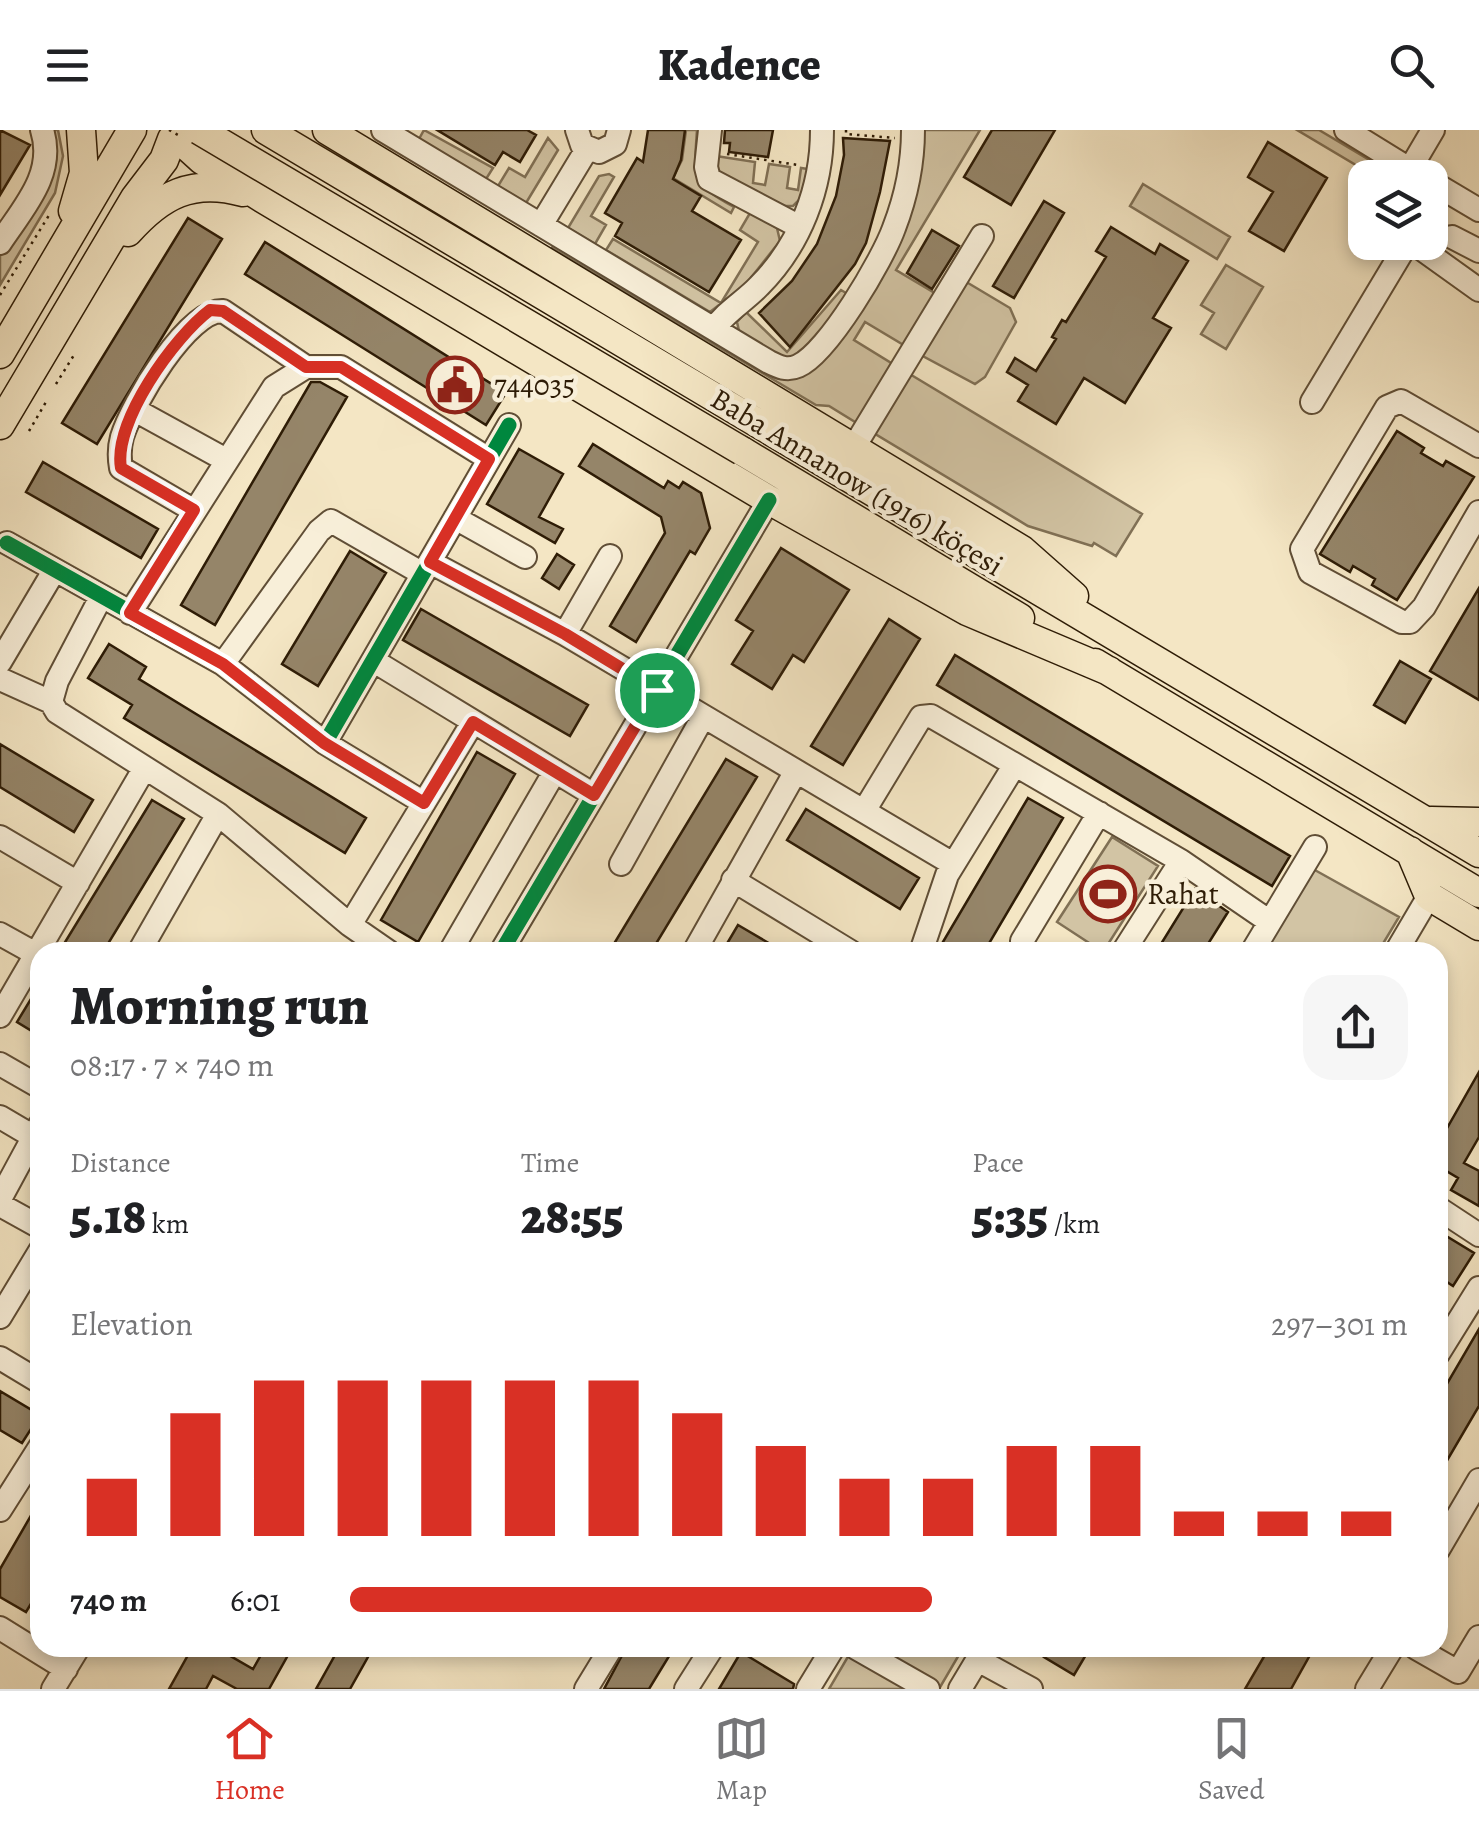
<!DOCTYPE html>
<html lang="en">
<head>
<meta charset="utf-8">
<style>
	:root { --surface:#fff; --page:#f6f6f6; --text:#202124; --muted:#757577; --line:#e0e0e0; --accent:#d93025 }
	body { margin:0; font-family:Alegreya,serif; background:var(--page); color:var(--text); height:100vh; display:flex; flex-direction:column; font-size:38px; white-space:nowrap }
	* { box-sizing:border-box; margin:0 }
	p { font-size:32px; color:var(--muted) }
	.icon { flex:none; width:55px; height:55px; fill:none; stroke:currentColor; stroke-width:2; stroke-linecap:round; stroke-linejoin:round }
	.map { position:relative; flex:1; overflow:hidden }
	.details { position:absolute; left:30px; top:812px; width:1418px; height:715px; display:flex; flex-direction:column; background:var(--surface); border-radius:30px; box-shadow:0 5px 15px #0003 }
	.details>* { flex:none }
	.tools { position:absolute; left:1348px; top:30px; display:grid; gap:20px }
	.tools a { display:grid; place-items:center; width:100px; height:100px; border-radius:20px; background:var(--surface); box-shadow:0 5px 15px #0003; font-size:50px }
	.pin { position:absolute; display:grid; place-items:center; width:85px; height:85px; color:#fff; margin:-42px; border:5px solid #fff; border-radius:50%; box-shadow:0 2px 10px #0007 }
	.round { display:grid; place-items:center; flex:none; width:105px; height:105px; border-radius:30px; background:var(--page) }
	.headline { display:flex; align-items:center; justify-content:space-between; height:170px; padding:0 40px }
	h1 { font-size:55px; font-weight:800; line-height:75px }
	.stats { display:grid; grid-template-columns:repeat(3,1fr); gap:15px; height:170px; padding:10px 40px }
	.stats div { display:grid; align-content:center }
	.stats b { font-size:50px; font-weight:800 }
	.stats small { font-size:28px; font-weight:400 }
	.stats p { font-size:28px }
	.chart { height:280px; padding:20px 40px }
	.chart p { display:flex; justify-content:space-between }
	.chart svg { width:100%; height:180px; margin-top:10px; stroke:var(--accent); stroke-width:6 }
	ul { padding:0 40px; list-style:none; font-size:32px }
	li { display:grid; grid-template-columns:160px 120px 1fr; align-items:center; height:75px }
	li i { height:25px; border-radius:12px; background:var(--accent) }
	header { display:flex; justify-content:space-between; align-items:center; height:130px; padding:0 40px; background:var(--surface); font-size:45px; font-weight:800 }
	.tab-bar { display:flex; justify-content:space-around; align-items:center; height:140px; border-top:2px solid var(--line); background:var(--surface); font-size:28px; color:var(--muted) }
	.tab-bar a { display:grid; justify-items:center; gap:5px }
	.tab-bar .active { color:var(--accent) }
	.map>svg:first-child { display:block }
	.green { fill:#d2c4a4; stroke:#807055; stroke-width:2.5 }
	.building { fill:#958569; stroke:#2e1c06; stroke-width:2.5 }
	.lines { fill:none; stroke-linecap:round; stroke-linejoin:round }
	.minor-casing { stroke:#604e36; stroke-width:26 }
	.major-casing { stroke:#2e1c06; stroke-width:31 }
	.path { stroke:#2e1c06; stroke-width:2.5; stroke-dasharray:2.5 5; stroke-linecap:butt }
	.minor { stroke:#f8efd9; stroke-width:22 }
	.major { stroke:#f4e6c4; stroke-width:28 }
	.major-bridge-casing { stroke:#2e1c06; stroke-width:31; stroke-linecap:butt }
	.path-bridge { stroke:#2e1c06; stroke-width:2.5; stroke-dasharray:2.5 5; stroke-linecap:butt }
	.major-bridge { stroke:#f4e6c4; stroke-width:28 }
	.cycleway-casing { stroke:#f8efd9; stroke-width:21 }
	.cycleway { stroke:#00873e; stroke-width:15 }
	.route-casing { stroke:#fff; stroke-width:20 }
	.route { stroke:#d93025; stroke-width:12 }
	.labels { text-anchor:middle; stroke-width:9; stroke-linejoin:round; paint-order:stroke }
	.poi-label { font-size:30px; fill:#2e1c06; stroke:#f8efd9; text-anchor:start }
	.street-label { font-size:30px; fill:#2e1c06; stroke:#f8efd9 }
</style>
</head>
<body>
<header><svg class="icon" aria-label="menu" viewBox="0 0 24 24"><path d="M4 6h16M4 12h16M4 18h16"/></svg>Kadence<svg class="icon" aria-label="search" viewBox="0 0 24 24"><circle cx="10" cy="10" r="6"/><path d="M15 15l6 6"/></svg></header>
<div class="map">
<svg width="1479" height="1559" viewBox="0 0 1479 1559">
	<rect width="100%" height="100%" fill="#f4e6c4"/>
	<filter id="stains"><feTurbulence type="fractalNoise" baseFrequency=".002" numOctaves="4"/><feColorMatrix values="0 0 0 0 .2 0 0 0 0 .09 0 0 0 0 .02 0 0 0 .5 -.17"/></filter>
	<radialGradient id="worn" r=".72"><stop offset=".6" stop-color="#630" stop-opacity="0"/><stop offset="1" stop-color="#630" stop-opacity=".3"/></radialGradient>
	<path class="green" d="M49,0H58L63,26L55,63L0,155V125L39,70Z
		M424,0L493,38L486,49L419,9Z
		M686,0H697C694,47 690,53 734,77L731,83L673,48L682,30Z
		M923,0H980L896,140L938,165L907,217L865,192L854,210L896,236L860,295L829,276L816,275L552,118L555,112L781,245L844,199Z
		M1297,0H1319L1398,47H1376Z
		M548,8L558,20L526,73L498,56L509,38L525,47Z
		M716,26L755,32L753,53L765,55L769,34L790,37L787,58L798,60L801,38L808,39L800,69L793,76H785L726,49L717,40Z
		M609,44L614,47L591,86L606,95L595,114L568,98L599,46Z
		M1143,54L1230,107L1217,129L1130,76Z
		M750,83L777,98L780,111L746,154L710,182L606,120L613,109L721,173L758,112L740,100Z
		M1226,135L1263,157L1226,219L1201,204L1214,183L1201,175Z
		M963,150L1010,178L1016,192L985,247L975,254L919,224Z
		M841,160L851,166L820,206L792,228L780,227L739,201L737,192L746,182L787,222Z
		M908,243L1142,384L1116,426L1094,413L1092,416L1028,396L872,302Z
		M1112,707L1158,736L1103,822L1057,792Z
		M1313,739L1399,787L1378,822H1264Z
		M853,1518H963L939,1559H829Z"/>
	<path class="building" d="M0,0L30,15L0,65Z
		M437,0H527L536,5L520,32L503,22L495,35Z
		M648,0H685L681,30L673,49L701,66L692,81L741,110L709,162L615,106L622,93L605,83L637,28L643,32Z
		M725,0H773L768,27L729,22L730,13H724Z
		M992,0H1055L1011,75L964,47Z
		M843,8L890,11L880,62L866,113L855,134L790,217L759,183L792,151L817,114L836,66L844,25Z
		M1268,12L1327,48L1284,121L1249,101L1273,62L1248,47Z
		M1044,71L1064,83L1014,168L993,156Z
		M188,88L222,109L97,314L62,293Z
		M1111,97L1155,124L1160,114L1188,131L1153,188L1171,198L1125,273L1084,248L1056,294L1018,271L1028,255L1007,242L1015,228L1036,241L1056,209L1052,207L1062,190L1066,192L1106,127L1096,121Z
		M932,100L959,116L932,159L907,143Z
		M265,112L506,263L486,295L245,144Z
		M311,252H320L347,267L215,495L181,475Z
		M1397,301L1424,318L1421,323L1443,336L1446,331L1474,347L1397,470L1372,455L1375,449L1353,436L1350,442L1320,424Z
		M593,314L664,358L668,351L679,358L683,352L701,363L710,398L695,424L690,421L636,512L610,496L665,403L661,387L579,336Z
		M519,319L563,344L539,387L563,399L555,413L487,374Z
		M43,332L158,399L141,428L26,362Z
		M781,418L849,460L804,532L793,525L772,559L732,534L753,501L736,490Z
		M350,421L386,443L318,556L282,534Z
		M557,424L574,435L559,459L542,448Z
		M1479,458V570L1430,541Z
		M421,479L588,575L570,606L403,510Z
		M889,489L920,509L843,635L811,616Z
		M109,514L146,537L139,549L366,688L345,723L124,588L132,575L88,548Z
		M955,525L1290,726L1272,756L937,555Z
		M1400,531L1431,549L1405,593L1374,575Z
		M0,614L93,670L74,702L0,657Z
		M477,622L515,644L418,812L381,790Z
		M726,629L757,647L651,822H609Z
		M1028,668L1063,688L984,822H937Z
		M152,670L184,689L103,822H59Z
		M806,679L919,748L900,779L787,710Z
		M1195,759L1228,782L1203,822H1156Z
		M738,795L784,822H722Z
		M40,854V906L17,892Z
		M1479,942V1007L1464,1033L1479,1041V1076L1451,1060L1458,1048L1438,1036V1014Z
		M1438,1101L1474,1123L1453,1156L1438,1146Z
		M1479,1199V1276L1438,1346V1269Z
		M0,1261L40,1285L22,1313L0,1300Z
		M40,1370V1459L26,1482L0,1467V1439Z
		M192,1518H231L227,1524L253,1539L265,1518H292L269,1559H237L213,1546L206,1559H169Z
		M339,1518H373L350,1559H316Z
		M626,1518H674L649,1559H604Z
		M1050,1518H1090L1074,1545L1044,1527Z
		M1269,1518H1296L1310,1525L1291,1559H1245Z
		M741,1522L794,1554L793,1559H719Z"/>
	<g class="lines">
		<g class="minor-casing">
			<path id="minor" d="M383,0L769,232C779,237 787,241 798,236C828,223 883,129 894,98C906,67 913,34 913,0
				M577,0L582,15L599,22L615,14L619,0
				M710,0L706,37L709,49L800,97
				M1346,0L1424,48
				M1410,39L1433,0
				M1430,51L1479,80
				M541,95L587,19
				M1452,107L1479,121
				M1412,112L1479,160
				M0,113C23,78 56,44 42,0
				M714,199C725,182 745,171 759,156C800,115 822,58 822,0
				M1312,272L1408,112
				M135,280L226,330
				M1479,316L1401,271L1387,277L1302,419L1310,442L1402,492H1410L1424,477L1479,382
				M854,317L982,106
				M193,380L121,338C119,327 119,318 122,307C132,274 188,179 223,181L306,237
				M455,388L525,427
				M7,413L223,534L325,613L424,673
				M430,432L565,504L796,641
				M101,467L57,551L51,572L57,582L218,684L350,795
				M130,483L274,257L306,237H341L489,329
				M565,504L610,426
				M374,531L594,665
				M0,532L54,441
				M223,534L319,401L331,391L423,444
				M0,549L51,572
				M325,613L509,295
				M864,681L921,587L931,586L1181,731L1270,792
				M0,707L78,753
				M621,734L703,587
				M733,750L851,822
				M0,804L36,824
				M1022,811L1099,683
				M139,822L218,684
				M389,822L350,795L473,592
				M450,822L555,641
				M501,822L769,370
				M694,822L796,641L953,734
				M921,822L947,745L1014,636
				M1123,822L1181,731
				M1252,822L1315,717
				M1396,822L1429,766
				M0,886L144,639
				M0,934L40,957
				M0,987L34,1007
				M0,1069L40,995
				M0,1075L40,1097
				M1438,1078L1479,1105
				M0,1187L40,1121
				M1438,1224L1479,1158
				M0,1228L40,1252
				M0,1380L40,1317
				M1438,1420L1479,1350
				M0,1498L66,1539
				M856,1518L928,1559
				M985,1518L978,1530L1031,1559
				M1416,1518L1458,1542L1479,1507
				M53,1559L78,1518
				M586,1559L611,1518
				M686,1559L712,1518
				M808,1559L833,1518
				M960,1559L984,1519
				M1367,1559L1392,1518"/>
		</g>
		<g class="major-casing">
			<path id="major" d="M266,0L1479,723
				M327,0L1022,420L1074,466
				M180,10L202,30L262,68L769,370L967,481L1109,541
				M73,81L84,43L81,0
				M128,102C161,65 192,48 243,62
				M0,224L132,0
				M0,295L135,68L164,30L172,9
				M742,321L1020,488
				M1095,533L1479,763
				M1431,691L1479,692
				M1410,721L1429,766L1479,796"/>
		</g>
		<path class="path" d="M846,0V4L895,8
			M727,24L798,35
			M0,165L51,82
			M56,254L74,225
			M29,301L46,272"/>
		<use href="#minor" class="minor"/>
		<use href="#major" class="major"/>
		<g class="major-bridge-casing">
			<path id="major-bridge" d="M199,0L742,321"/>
		</g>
		<path class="path-bridge" d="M169,0L178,5"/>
		<use href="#major-bridge" class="major-bridge"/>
		<g class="cycleway-casing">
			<path id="cycleway" d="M7,413L223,534L325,613L424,673
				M325,613L509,295
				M501,822L769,370"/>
		</g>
		<use href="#cycleway" class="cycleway"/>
	</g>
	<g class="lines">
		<g class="route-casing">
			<path id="route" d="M210,180L223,181L306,237H341L489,329L430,432L565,504L657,560L594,665L473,592L424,673L324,613L223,534L130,483L194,380L121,338C113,292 174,207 210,180Z"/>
		</g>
		<use href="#route" class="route"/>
	</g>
	<defs>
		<g id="civic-ring" transform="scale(2.875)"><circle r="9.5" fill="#f8efd9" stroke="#8f2418" stroke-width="1.5"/><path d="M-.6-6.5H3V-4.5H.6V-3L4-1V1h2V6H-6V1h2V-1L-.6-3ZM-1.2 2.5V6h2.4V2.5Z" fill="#8f2418"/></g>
		<g id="stadium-ring" transform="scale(2.875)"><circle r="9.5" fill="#f8efd9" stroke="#8f2418" stroke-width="1.5"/><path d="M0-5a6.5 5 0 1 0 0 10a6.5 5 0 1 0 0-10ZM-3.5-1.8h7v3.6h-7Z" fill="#8f2418"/></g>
	</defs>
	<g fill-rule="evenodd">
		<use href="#civic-ring" x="455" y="255"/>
		<use href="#stadium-ring" x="1108" y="764"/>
	</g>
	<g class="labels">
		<g class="poi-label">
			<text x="494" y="265">744035</text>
			<text x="1147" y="774">Rahat</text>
		</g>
		<g class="street-label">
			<text transform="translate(857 352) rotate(31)" y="10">Baba Annanow (1916) köçesi</text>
		</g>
	</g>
	<rect width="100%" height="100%" filter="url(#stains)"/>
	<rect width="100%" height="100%" fill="url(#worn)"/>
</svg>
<div class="tools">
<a><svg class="icon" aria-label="layers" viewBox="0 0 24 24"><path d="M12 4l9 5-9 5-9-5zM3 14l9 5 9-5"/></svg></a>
</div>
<div class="pin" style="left:657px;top:560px;background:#1e9e55"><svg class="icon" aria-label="arrive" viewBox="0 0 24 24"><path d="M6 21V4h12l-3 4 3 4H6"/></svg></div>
<section class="details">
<div class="headline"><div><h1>Morning run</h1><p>08:17 · 7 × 740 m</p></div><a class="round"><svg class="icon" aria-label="share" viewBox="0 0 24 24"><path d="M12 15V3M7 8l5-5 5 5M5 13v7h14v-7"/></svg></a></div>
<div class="stats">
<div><p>Distance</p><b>5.18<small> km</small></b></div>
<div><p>Time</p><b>28:55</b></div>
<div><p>Pace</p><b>5:35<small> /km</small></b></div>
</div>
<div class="chart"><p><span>Elevation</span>297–301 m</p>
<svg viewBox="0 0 160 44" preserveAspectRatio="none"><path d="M5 44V30M15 44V14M25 44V6M35 44V6M45 44V6M55 44V6M65 44V6M75 44V14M85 44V22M95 44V30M105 44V30M115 44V22M125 44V22M135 44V38M145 44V38M155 44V38"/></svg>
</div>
<ul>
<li><b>740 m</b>6:01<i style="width:55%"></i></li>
</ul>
</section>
</div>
<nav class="tab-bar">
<a class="active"><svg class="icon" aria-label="home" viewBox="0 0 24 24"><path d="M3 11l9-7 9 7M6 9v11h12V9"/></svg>Home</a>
<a><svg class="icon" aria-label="map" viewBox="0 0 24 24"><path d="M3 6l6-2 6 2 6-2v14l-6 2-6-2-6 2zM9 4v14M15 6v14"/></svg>Map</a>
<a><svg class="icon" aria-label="saved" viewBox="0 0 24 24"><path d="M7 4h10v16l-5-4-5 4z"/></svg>Saved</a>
</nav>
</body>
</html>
